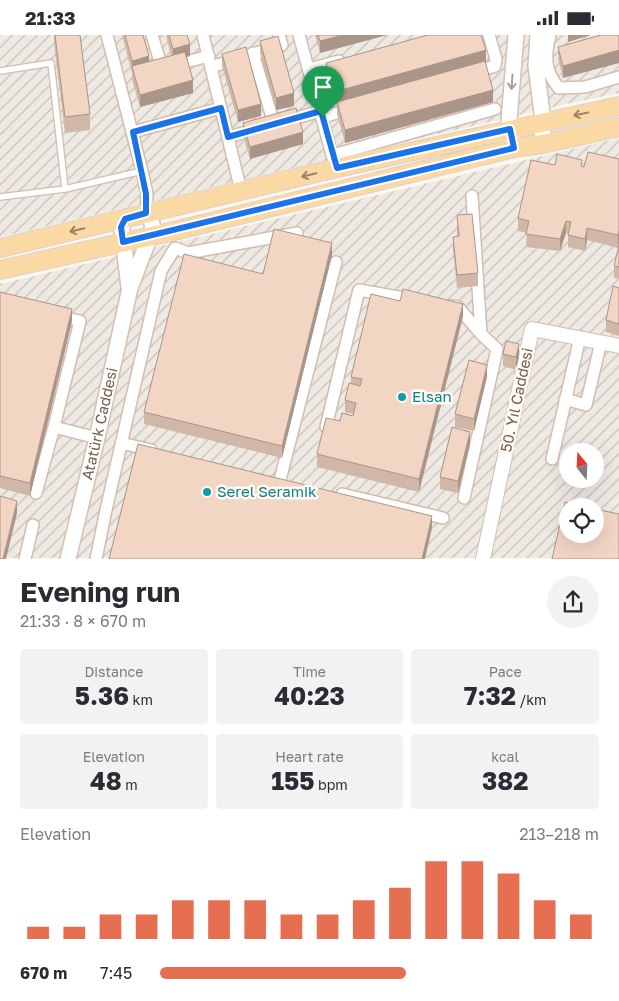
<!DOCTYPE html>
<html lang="en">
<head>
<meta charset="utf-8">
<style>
	:root { --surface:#fff; --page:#f2f2f3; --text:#2b2b33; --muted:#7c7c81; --accent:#e76f51 }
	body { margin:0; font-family:"Golos Text",sans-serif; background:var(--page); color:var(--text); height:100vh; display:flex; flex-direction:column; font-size:19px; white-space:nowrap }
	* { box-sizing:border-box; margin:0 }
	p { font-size:16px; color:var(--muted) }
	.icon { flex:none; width:28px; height:28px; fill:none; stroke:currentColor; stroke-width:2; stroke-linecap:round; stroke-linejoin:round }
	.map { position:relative; height:524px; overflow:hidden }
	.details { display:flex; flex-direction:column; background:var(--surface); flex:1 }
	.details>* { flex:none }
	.needle { width:32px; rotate:342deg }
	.controls { position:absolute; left:559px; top:408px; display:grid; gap:10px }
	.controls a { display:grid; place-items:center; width:45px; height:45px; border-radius:50%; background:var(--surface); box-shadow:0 5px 20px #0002; font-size:25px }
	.pin { position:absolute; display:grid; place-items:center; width:42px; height:42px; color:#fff; margin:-51px -21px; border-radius:50% 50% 50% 0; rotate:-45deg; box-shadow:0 0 5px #0007 }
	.pin .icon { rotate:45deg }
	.round { display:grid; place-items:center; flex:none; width:52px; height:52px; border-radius:26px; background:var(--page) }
	.overview { display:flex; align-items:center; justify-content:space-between; height:85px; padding:0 20px }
	h1 { font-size:28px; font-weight:700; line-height:38px }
	.figures { display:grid; grid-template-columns:repeat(3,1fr); gap:8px; height:85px; padding:5px 20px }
	.figures div { display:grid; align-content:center; border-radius:5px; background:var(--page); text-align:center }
	.figures b { font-size:25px; font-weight:700 }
	.figures small { font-size:14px; font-weight:400 }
	.figures p { font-size:14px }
	.chart { height:140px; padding:10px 20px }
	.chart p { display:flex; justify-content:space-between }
	.chart svg { width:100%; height:90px; margin-top:5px; stroke:var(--accent); stroke-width:6 }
	ul { padding:0 20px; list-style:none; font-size:16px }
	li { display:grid; grid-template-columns:80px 60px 1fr; align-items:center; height:38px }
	li i { height:12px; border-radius:6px; background:var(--accent) }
	.status { display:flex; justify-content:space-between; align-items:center; height:35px; padding:0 25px; background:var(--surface); direction:ltr }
	.status svg { height:14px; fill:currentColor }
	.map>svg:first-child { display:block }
	.industrial { fill:url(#industrial-furrows); fill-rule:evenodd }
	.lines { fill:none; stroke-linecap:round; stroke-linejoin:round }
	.service-casing { stroke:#d1beb0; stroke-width:8 }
	.minor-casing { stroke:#d1beb0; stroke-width:14 }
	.tertiary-casing { stroke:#d1beb0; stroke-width:16 }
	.secondary-casing { stroke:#d6c0b0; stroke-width:18 }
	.primary-casing { stroke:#dad1cd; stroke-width:20 }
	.service { stroke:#fff; stroke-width:5.5 }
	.minor { stroke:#fff; stroke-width:11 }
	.tertiary { stroke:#fff; stroke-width:14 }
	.secondary { stroke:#fff; stroke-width:15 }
	.primary { stroke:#fbd9a5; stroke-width:18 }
	.wall { fill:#d1b7a8 }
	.shaded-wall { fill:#aa9588 }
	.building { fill:#f3d5c3; stroke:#aa9588 }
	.oneway { stroke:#af9d94 }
	.oneway2 { stroke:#a18267 }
	.route-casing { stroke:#fff; stroke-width:10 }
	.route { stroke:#1a73e8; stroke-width:6 }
	.culture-dot { fill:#0f9aa8; stroke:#fffaf3; stroke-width:2 }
	.labels { text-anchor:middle; stroke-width:5; stroke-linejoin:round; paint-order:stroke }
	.culture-label { font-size:15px; fill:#0d838f; stroke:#fffaf3; text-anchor:start }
	.street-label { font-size:15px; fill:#7a5c4d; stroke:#fffaf3 }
</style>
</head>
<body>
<div class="status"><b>21:33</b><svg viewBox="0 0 49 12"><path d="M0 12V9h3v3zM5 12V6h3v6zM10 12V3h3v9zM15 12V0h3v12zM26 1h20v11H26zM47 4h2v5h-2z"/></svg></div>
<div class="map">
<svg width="619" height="524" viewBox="0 0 619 524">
	<defs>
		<pattern id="industrial-furrows" width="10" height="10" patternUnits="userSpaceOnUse" patternTransform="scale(1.25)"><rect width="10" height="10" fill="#efe9e4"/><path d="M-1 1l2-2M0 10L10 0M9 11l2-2" fill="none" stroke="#c7c0bb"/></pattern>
	</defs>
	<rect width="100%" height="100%" fill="#fdf6ec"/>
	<path class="industrial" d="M0,0H619V58L566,69L0,202Z
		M619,103V523H0V249ZM568,416H595V444H568ZM568,471H595V499H568Z"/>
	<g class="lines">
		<g class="service-casing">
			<path id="service" d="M0,36L51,28L65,154
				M0,162L65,154L142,136"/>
		</g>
		<g class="minor-casing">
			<path id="minor" d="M107,0L142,136L147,159L146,178
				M152,0L162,33
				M203,0L241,156
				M299,0L334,127
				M550,0C545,20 544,36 559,53L585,52L619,42
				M253,18L274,89
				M174,30L209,21
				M211,32L282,10L279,0
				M309,34L339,26
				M473,38L495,31L496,24L489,0
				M323,82L350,74
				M285,86L321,76
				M133,97L221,73
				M228,102L258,94
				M333,120L495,74
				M451,271L458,272L481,299
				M565,364L586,370L601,307
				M54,392L80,286L57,281
				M326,392L359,255L415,265
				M121,408L151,415
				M552,424L580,302
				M280,445L336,227
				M36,458L54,392L97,403
				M342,459L443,483
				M464,463L497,314L481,299L472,161
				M25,524L33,490
				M96,524L106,475L161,236L175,213L188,218L297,198"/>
		</g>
		<g class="tertiary-casing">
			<path id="tertiary" d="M483,524L532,294L619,311"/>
		</g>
		<g class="secondary-casing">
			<g id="secondary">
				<path d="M538,0L536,31L542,78L543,109"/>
				<path d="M512,107L509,86L516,0"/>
				<path d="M125,184L122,187V196L129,252"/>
				<path id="s1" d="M68,524L97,403L130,253L153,193L151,185L146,178"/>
			</g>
		</g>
		<g class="primary-casing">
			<path id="primary" d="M0,213L337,133L619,71
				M0,235L170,197L514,113L543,109L619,92"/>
		</g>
		<use href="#service" class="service"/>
		<use href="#minor" class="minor"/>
		<use href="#tertiary" class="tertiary"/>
		<use href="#secondary" class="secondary"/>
		<use href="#primary" class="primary"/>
	</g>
	<path class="wall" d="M54,0H80L90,79V95L65,98L54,8Z
		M122,0H143L149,27L171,21L166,0H187L190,21L187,22L193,58L140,72L132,44V38Z
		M315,0H387L320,18Z
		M601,0L563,43L558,24V12Z
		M260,6L294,71L276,75L260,18Z
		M222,19L261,81L238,87L222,31Z
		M326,28H485L493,67L345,108L337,79V68L334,69L326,40Z
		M243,88L303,109L250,124L243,100Z
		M619,124L618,213L587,205L585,216L568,212V199L566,198L560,216L526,212L527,198L518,196V183L555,130L584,132Z
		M457,180L478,238V251L457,253L453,214V202L457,201Z
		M619,210V244L614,243V231Z
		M332,220L282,423L144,389V377L263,239Z
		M619,253V301L606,297V285Z
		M0,257L72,286L30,461L0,453Z
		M463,281L419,457L317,432V419L340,386L353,381V379L345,377V365L351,349V342Z
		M503,319L519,321L516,335L503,331Z
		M487,342L474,396L455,392V379Z
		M470,409L458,458L440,454V442Z"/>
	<path class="shaded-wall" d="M343,0H387L320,18V6Z
		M568,0H591L568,7Z
		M190,9V21L173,26V14Z
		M486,15V28L334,69V57Z
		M619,15V28L563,43V31Z
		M149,21V33L132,31V38V26Z
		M193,45V58L140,72V60Z
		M493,55V67L345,108V95Z
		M294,58V71L276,75V63Z
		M261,69V81L238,87V75Z
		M303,97V109L250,124V112Z
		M566,186V198L560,216V204Z
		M587,193V205L585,216V204Z
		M619,195V208L618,213V200Z
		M332,208V220L282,423V411Z
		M463,269V281L419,457V444Z
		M72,274V286L30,461V448Z
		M519,309V321L516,335V322Z
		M487,330V342L474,396V384Z
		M470,397V409L458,458V446Z
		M17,466V478L6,524H3Z
		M432,481V493L425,524H422Z"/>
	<path class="building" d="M55,0H80L90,79L65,82Z
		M125,0H143L149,21L132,26Z
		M169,0H187L190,9L173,14Z
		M318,0H343L320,6Z
		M428,0H481L486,15L334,57L326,28Z
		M601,0H619V15L563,31L558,12Z
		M278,1L294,58L276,63L260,6Z
		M246,12L261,69L238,75L222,19Z
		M185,17L193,45L140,60L132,31Z
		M485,26L493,55L345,95L337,67Z
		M296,73L303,97L250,112L243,88Z
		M588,117L619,124V195L618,200L587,193L585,204L568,200L571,187L566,186L560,204L526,199L529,186L518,183L531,125L555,130L557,119L582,125L581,131L584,132Z
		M472,179L478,238L457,240L453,202L459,201L457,180Z
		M274,194L332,208L282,411L144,377L184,219L263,239Z
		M619,210V232L614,231Z
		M613,251L619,253V289L606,285Z
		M403,254L463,269L419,444L317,419L326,383L340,386L342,378L353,381L356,368L345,365L349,348L360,351L362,344L351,342L371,259L400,266Z
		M0,257L72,274L30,448L0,441Z
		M506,306L519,309L516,322L503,319Z
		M469,325L487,330L474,384L455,379Z
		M452,392L470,397L458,446L440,442Z
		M138,409L432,481L422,524H109Z
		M0,461L17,466L3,524H0Z
		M565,467L585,471H568V499H595V474L619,479V524H552Z"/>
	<defs><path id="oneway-shaft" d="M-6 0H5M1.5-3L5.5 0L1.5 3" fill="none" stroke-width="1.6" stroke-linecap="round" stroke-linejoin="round" transform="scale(1.25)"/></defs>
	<use class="oneway" href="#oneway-shaft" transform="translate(512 47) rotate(94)"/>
	<g class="oneway2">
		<use href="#oneway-shaft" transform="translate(581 79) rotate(168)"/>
		<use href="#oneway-shaft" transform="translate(309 140) rotate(167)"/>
		<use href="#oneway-shaft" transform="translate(77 195) rotate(167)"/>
	</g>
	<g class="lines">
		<g class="route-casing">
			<path id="route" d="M221,73L228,102L321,76L337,133L510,94L514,113L123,207L121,192L125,184L146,178V159L133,97Z"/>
		</g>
		<use href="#route" class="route"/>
	</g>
	<g class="culture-dot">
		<circle cx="402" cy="362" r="5"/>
		<circle cx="207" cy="457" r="5"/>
	</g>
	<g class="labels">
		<g class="culture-label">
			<text x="412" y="367">Elsan</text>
			<text x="217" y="462">Serel Seramik</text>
		</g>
		<g class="street-label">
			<text transform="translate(517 365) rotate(-78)" y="5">50. Yıl Caddesi</text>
			<text dy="5" stroke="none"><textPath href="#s1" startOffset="139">Atatürk Caddesi</textPath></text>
		</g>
	</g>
</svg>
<div class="controls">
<a><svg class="needle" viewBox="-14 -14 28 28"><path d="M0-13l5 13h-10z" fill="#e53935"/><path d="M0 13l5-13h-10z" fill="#7c7c81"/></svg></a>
<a><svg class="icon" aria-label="locate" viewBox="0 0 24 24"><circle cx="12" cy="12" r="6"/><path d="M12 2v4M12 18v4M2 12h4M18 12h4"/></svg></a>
</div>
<div class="pin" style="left:323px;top:82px;background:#1e9e55"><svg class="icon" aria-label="arrive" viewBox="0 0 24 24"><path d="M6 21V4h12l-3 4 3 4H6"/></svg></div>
</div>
<section class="details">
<div class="overview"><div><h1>Evening run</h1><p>21:33 · 8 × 670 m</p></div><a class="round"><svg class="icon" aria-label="share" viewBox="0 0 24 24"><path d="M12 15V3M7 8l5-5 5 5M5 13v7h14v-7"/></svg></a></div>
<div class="figures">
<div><p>Distance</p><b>5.36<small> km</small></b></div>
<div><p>Time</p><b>40:23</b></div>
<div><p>Pace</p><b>7:32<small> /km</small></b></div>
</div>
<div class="figures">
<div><p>Elevation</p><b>48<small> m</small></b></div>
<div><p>Heart rate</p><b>155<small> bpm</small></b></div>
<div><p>kcal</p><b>382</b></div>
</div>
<div class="chart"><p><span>Elevation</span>213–218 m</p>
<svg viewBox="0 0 160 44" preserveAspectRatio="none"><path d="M5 44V38M15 44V38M25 44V32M35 44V32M45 44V25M55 44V25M65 44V25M75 44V32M85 44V32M95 44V25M105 44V19M115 44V6M125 44V6M135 44V12M145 44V25M155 44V32"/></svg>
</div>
<ul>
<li><b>670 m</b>7:45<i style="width:56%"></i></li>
</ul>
</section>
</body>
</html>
